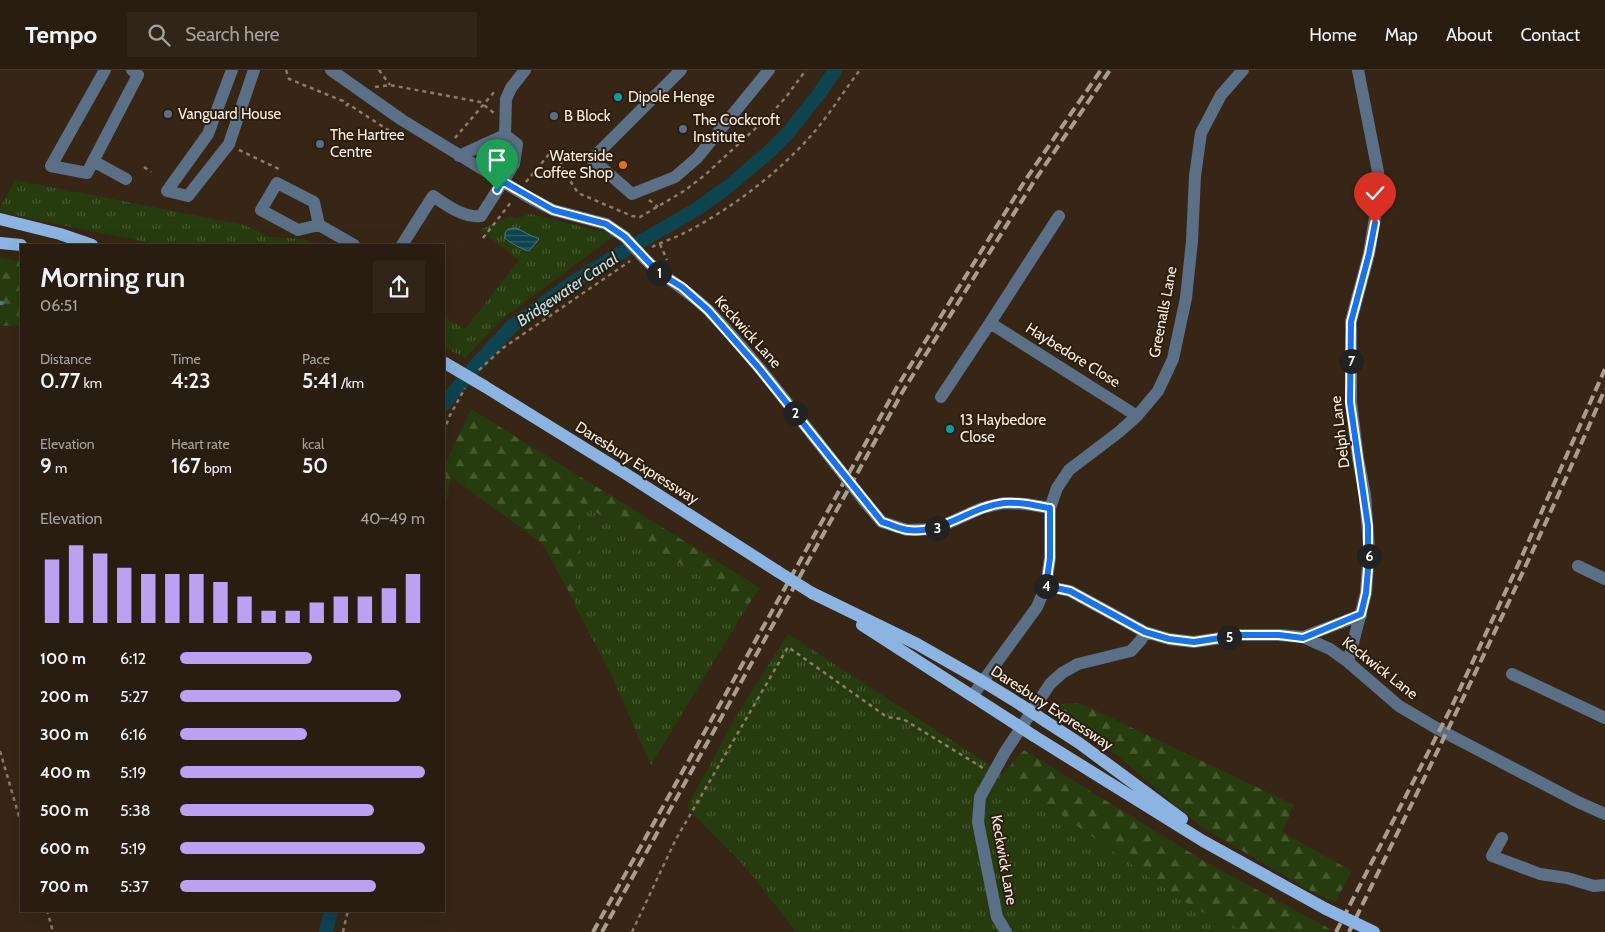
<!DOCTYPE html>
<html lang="en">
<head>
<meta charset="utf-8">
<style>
	:root { --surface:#291c10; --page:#312519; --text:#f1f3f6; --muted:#a5a19f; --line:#453a30; --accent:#bca0f2 }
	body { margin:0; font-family:Cabin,sans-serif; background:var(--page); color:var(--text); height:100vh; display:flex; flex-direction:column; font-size:19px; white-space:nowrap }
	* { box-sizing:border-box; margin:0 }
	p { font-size:16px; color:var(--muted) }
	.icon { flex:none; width:28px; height:28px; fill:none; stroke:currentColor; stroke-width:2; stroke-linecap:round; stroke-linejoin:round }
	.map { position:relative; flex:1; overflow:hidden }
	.drawer { position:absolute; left:20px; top:174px; width:425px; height:668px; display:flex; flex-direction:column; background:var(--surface); border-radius:0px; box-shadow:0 5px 20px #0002,0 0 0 1px var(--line) }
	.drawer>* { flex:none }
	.pin { position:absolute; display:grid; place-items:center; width:42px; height:42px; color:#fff; margin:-51px -21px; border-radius:50% 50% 50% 0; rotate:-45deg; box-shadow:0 0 5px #0007 }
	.pin .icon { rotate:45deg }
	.km { position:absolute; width:25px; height:25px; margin:-12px; border-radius:50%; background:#222; color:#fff; font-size:14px; line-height:25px; text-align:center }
	.round { display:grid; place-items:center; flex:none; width:52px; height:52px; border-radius:0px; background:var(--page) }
	.headline { display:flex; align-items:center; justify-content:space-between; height:85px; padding:0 20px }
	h1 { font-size:28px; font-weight:600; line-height:38px }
	.figures { display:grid; grid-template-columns:repeat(3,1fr); gap:8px; height:85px; padding:5px 20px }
	.figures div { display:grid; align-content:center }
	.figures b { font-size:21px; font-weight:600 }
	.figures small { font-size:14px; font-weight:400 }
	.figures p { font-size:14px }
	.chart { height:140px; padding:10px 20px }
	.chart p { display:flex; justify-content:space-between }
	.chart svg { width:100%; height:90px; margin-top:5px; stroke:var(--accent); stroke-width:6 }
	ul { padding:0 20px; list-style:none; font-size:16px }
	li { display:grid; grid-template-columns:80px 60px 1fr; align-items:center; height:38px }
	li i { height:12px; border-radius:6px; background:var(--accent) }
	header { display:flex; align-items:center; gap:30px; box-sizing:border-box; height:70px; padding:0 25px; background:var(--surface); border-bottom:1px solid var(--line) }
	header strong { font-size:24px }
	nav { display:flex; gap:28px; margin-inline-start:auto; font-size:18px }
	.search { width:350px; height:45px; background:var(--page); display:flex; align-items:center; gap:12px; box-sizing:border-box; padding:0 18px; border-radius:0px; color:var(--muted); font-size:19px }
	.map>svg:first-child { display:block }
	.grass { fill:url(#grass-tufts) }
	.forest { fill:url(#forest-firs) }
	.garden { fill:#273c0e }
	.water { fill:url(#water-rules); stroke:#56777d }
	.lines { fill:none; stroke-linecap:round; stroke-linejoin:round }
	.stream { stroke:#56777d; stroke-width:4 }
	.canal { stroke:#0e4350; stroke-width:14 }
	.path { stroke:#8a7b6d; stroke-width:2.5; stroke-dasharray:4 4; stroke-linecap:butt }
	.minor { stroke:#5b6f86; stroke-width:12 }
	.major { stroke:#8bb4e3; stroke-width:12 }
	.rail { stroke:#aa9c8f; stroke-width:4; stroke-dasharray:10 5; stroke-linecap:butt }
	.minor-bridge { stroke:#5b6f86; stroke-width:12 }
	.major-bridge { stroke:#8bb4e3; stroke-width:12 }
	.route-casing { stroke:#fff; stroke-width:10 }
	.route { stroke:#1a73e8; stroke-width:6 }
	.culture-dot { fill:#0f9aa8; stroke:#2d1d0c; stroke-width:2 }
	.service-dot { fill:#5c6f8a; stroke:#2d1d0c; stroke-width:2 }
	.food-dot { fill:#e8710a; stroke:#2d1d0c; stroke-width:2 }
	.labels { text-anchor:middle; stroke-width:4; stroke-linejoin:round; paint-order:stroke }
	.poi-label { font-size:15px; fill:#fdf1e7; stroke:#2d1d0c; text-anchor:start }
	.street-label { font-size:15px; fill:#fdf1e7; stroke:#2d1d0c }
	.water-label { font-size:16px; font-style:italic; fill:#bae7f5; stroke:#2d1d0c }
</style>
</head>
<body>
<header>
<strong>Tempo</strong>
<div class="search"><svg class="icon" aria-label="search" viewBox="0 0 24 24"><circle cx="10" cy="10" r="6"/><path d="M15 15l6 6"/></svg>Search here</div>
<nav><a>Home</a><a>Map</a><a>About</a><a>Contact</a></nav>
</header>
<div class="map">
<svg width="1605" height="862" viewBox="0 0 1605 862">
	<defs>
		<pattern id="grass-tufts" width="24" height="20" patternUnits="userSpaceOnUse" patternTransform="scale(1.25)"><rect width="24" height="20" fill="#273c0e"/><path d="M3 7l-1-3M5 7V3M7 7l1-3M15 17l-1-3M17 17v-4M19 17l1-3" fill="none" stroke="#475931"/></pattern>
		<pattern id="forest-firs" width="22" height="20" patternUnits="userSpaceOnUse" patternTransform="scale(1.25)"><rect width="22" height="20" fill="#273c0e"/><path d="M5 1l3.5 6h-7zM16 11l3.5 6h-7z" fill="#475931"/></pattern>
		<pattern id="water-rules" width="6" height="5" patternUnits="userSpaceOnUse" patternTransform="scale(1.25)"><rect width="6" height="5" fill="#0e4350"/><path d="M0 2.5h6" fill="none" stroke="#325f69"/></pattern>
	</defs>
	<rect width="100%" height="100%" fill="#372615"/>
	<path class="grass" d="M15,110L244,155L270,167L306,169L317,175H159L0,142V138Z
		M531,144L615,165L501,250L465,288L444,277V247L465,259L519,190L480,160L508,147L518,148Z
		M578,432L748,535L651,695L611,604L575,536Z
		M788,564L1003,704L1194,838L1247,862H796L748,800L687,737L738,643Z"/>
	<path class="forest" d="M0,188L21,191V255L0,256Z
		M471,339L760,518L748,535L579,432L575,533L542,473L451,407L444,438V405L446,392Z
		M1069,633L1082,634L1294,735L1282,762L1352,801L1335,832L1311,821L1200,756L1118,686L1046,641L1055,635Z
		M1024,680L1202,790L1330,859L1328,862H1247L1194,838L1003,704Z"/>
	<path class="garden" d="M495,76L503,78L508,91L496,99L483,91Z"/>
	<path class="water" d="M516,158C524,161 529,166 538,168L539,169L529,181C525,181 507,171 505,168C505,166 505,165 505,163L508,159Z"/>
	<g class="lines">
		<path class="stream" d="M0,233H2"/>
		<path class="canal" d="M444,334L477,294L512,256L575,211L612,188L697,139L729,116L770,81L788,63L819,24L835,0
			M326,862L331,840"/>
		<path class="path" d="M286,0L289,9L343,31L341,34
			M379,0L390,15
			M375,17L390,15L480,32L494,43
			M346,36L348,34L402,69L405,65
			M455,68L495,21
			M239,80L281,100
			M561,90V96L578,123L632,146L640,147L684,121L705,105L771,44L786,27L806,0
			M144,97L151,102
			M526,112L550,83C561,90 569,95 581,86
			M649,130L658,137
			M483,168L512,131
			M660,174L667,190
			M652,177C664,171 678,167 690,160C733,137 774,106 807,70C827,49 842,23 860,0
			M479,300L503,278L630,191
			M444,362L449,347L465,318
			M0,681L21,753
			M47,840L53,862
			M343,862L348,840
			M632,862L676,769L788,577L887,647L903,649L983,698"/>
		<path class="minor" d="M105,0L51,96L87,103L138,5L132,0
			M232,0L208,64L167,121L188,126L229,74L254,0
			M331,0L402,50L528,127L553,140L606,154L625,167
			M681,0L592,89L632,124L675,107L697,88L769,0
			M505,65L506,29L511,18L525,0
			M459,86L505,65
			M93,91L126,109
			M1059,146L990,253L1137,346
			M319,155L314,132L277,113L261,140L298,160L319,155L354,175
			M402,175L433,126C446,135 464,148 481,146L514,94L517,74L505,65
			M644,188C664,208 689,221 709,241C755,289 795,343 836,395
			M941,327L990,253
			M865,432L882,452L907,460L935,459L982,438L1004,433L1026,434L1050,438
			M1578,496L1605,509
			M1046,516L1070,521L1145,562L1169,569L1194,572L1240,565H1279L1303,567L1330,579L1348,592L1399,636L1438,659L1578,732L1605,744
			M1303,567L1361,545
			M1348,592L1366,523L1369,477L1365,425L1358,388L1351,332V251L1369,184L1377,135L1378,102L1358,0
			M1512,604L1605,648
			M973,625L1037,537L1046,516L1050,488V438L1057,418L1069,400L1119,362L1137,346L1158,321L1173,289L1186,228L1192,171L1195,106L1201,63L1221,25L1243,0
			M1502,768L1492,786L1540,804L1567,808L1594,816L1605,815
			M1006,862L997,847L978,752L980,727L1005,682L1050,614L1062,603L1078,594L1131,581L1141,570L1145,562"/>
		<path class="major" d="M0,149L60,164L92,175
			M0,173L21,175
			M484,316L626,404L777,501
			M812,523L917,574L982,611L1021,635
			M862,555L1011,651
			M1045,651L1079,673L1182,749
			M1034,666L1203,771L1326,839"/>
		<path class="rail" d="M593,862L897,317L1026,109L1101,0
			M602,862L903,321L1033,113L1110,0
			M1336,862L1451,638L1518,495L1605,299
			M1349,862C1437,682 1526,503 1605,319"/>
		<path class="minor-bridge" d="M625,167L644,188
			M836,395L865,432"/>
		<path class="major-bridge" d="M445,293L484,316
			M777,501L812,523
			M1021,635L1045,651
			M1011,651L1034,666
			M1326,839L1374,862"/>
	</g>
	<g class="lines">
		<g class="route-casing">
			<path id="route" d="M497,120L502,111L553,140L606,154L625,167L659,203L682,217L708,240L758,297L882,452C890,454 899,459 908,460C944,464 969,437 1004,433C1019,431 1035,436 1050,438V488L1046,516L1070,521L1145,562L1169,569L1194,572L1240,565H1279L1303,568L1361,544L1366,523L1368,499V456L1350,332L1351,252L1369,184L1375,153"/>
		</g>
		<use href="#route" class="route"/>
	</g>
	<g class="culture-dot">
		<circle cx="618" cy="27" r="5"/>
		<circle cx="950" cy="359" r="5"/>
	</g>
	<g class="service-dot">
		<circle cx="168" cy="44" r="5"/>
		<circle cx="554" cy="46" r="5"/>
		<circle cx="683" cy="59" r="5"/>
		<circle cx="320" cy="74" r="5"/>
	</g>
	<circle class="food-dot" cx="623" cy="95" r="5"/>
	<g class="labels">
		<g class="poi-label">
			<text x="628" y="32">Dipole Henge</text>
			<text x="178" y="49">Vanguard House</text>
			<text x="564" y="51">B Block</text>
			<text x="693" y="55">The Cockcroft<tspan x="693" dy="17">Institute</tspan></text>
			<text x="330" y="70">The Hartree<tspan x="330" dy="17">Centre</tspan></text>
			<text x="613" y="91" text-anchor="end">Waterside<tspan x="613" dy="17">Coffee Shop</tspan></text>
			<text x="960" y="355">13 Haybedore<tspan x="960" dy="17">Close</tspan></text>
		</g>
		<g class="street-label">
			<text transform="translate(1163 242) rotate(-79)" y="5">Greenalls Lane</text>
			<text transform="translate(748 262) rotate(48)" y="5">Keckwick Lane</text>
			<text transform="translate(1073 285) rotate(32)" y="5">Haybedore Close</text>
			<text transform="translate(1340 362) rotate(-97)" y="5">Delph Lane</text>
			<text transform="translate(637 393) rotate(32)" y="5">Daresbury Expressway</text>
			<text transform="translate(1380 598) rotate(38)" y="5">Keckwick Lane</text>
			<text transform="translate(1052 638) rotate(33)" y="5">Daresbury Expressway</text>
			<text transform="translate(1004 790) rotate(80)" y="5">Keckwick Lane</text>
		</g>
		<g class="water-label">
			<text transform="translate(567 219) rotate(-34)" y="6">Bridgewater Canal</text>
		</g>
	</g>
</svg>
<div class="pin" style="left:497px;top:120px;background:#1e9e55"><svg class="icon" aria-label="arrive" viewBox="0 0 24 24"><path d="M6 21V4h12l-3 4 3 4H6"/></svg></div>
<div class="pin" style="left:1375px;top:153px;background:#d93025"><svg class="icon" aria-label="check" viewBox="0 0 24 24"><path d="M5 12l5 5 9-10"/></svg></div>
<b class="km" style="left:659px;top:203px">1</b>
<b class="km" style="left:795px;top:343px">2</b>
<b class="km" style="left:937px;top:458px">3</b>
<b class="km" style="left:1046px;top:516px">4</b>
<b class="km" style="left:1229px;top:567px">5</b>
<b class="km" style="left:1369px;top:486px">6</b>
<b class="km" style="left:1351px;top:291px">7</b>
<section class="drawer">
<div class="headline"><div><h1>Morning run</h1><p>06:51</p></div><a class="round"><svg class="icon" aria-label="share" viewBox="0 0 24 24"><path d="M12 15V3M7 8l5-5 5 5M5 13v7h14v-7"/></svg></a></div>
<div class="figures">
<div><p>Distance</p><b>0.77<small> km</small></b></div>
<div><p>Time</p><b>4:23</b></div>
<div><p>Pace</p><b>5:41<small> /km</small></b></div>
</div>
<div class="figures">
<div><p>Elevation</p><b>9<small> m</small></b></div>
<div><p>Heart rate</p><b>167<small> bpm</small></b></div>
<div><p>kcal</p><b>50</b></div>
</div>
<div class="chart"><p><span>Elevation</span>40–49 m</p>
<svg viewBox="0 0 160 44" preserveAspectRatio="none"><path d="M5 44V13M15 44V6M25 44V10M35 44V17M45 44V20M55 44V20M65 44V20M75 44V24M85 44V31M95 44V38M105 44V38M115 44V34M125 44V31M135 44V31M145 44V27M155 44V20"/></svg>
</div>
<ul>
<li><b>100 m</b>6:12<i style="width:54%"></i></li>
<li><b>200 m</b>5:27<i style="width:90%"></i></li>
<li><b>300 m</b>6:16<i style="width:52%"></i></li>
<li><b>400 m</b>5:19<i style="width:100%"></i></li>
<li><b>500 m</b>5:38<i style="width:79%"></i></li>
<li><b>600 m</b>5:19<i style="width:100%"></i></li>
<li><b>700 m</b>5:37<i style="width:80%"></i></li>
</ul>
</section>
</div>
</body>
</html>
